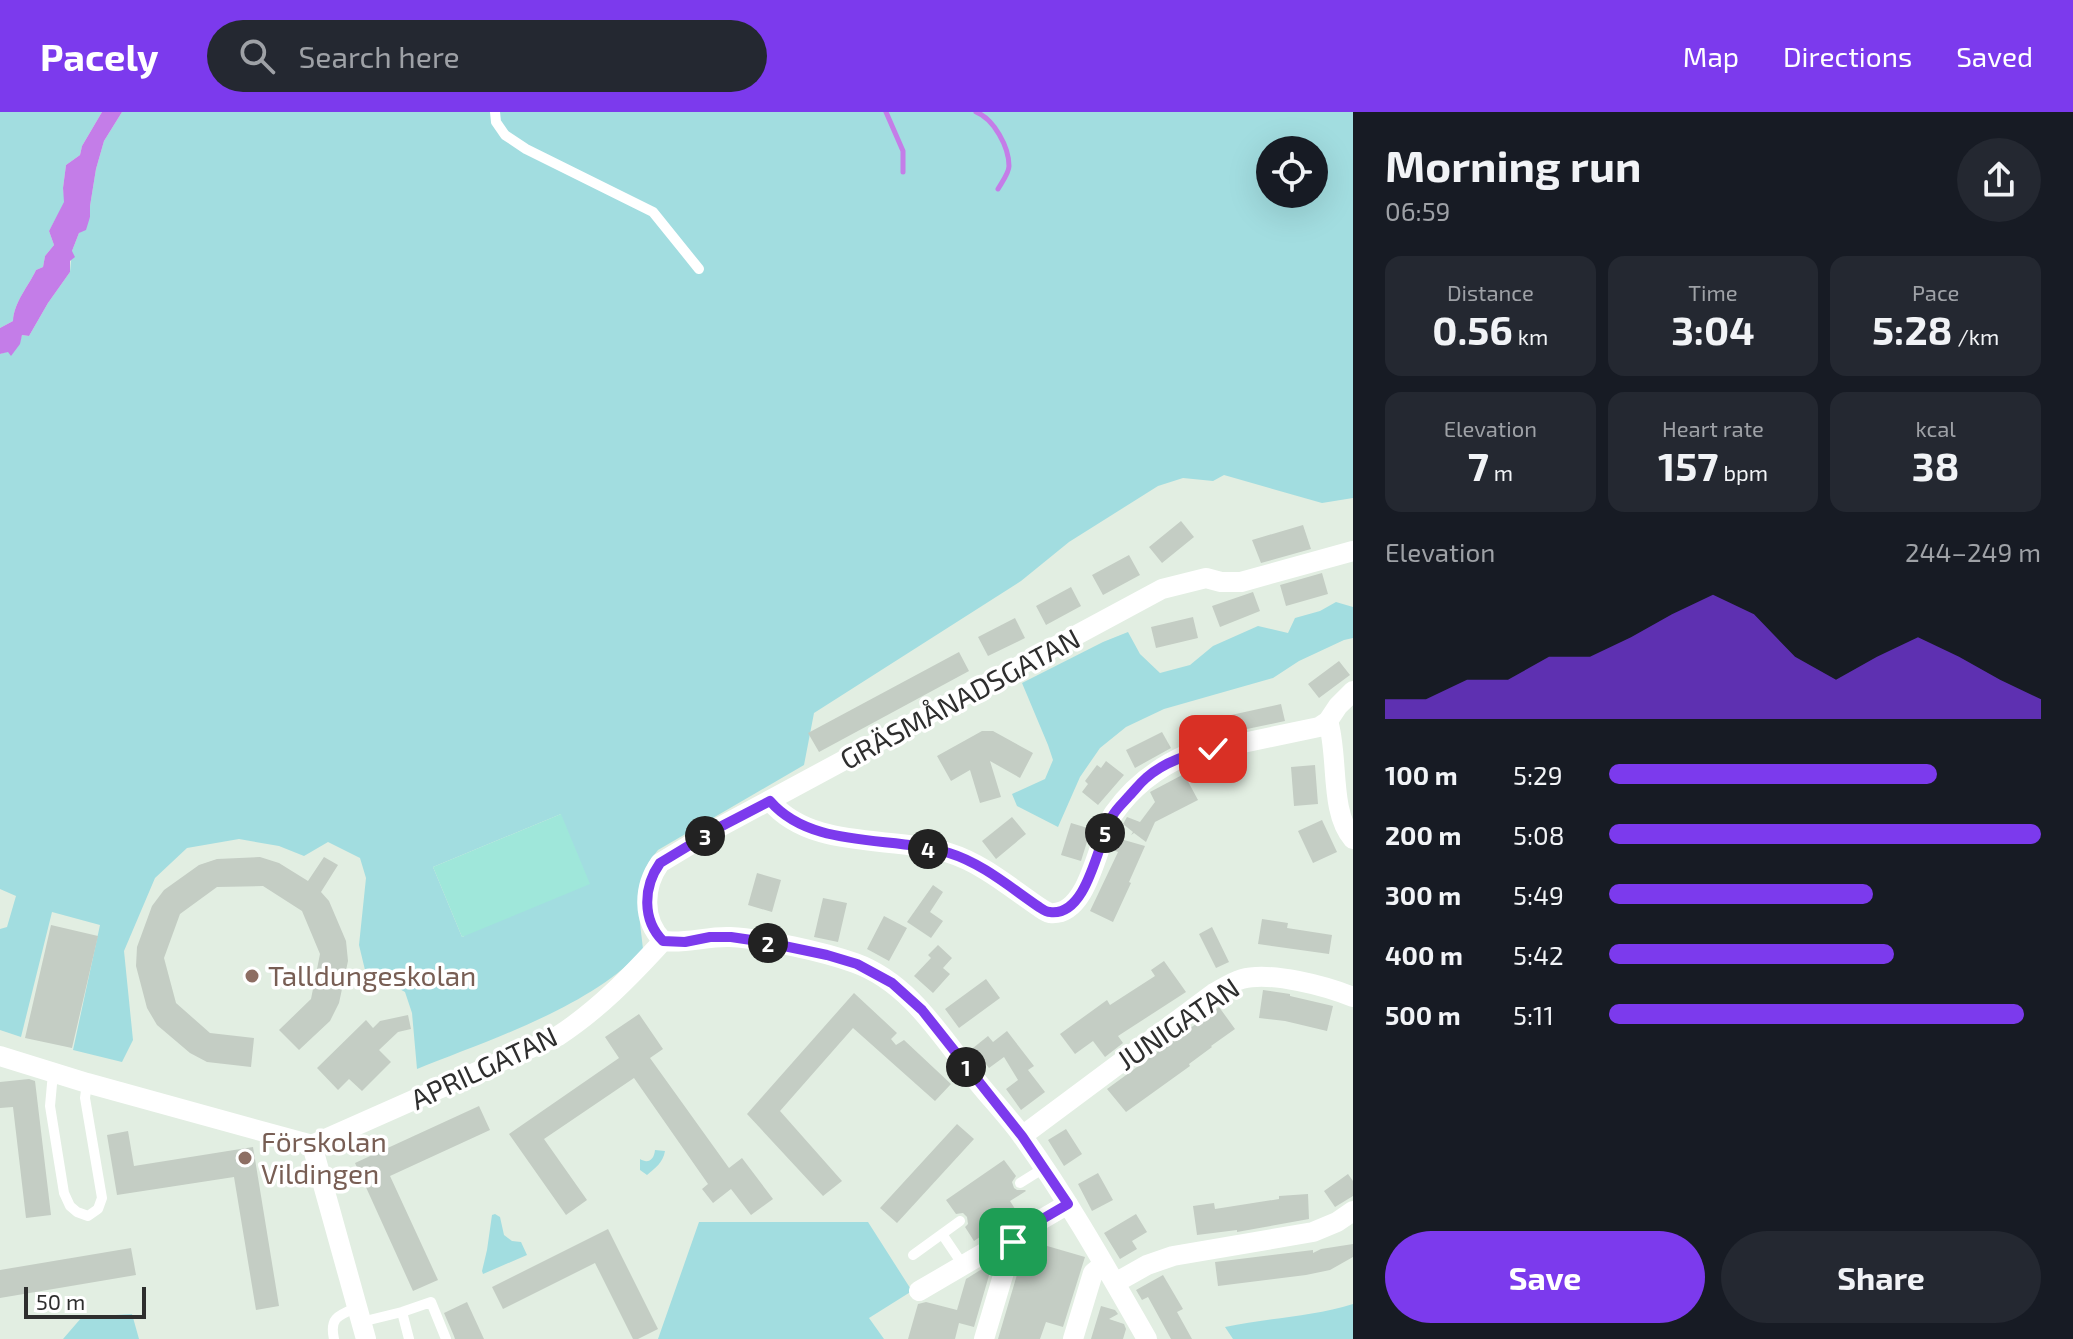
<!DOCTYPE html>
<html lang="en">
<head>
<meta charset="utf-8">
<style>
	:root { --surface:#171b24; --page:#242831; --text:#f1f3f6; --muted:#9ea1a6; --accent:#7c3aed }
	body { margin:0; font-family:"Exo 2",sans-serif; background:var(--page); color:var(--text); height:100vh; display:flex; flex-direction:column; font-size:30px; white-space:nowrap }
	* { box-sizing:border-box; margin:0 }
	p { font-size:26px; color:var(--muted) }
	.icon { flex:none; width:44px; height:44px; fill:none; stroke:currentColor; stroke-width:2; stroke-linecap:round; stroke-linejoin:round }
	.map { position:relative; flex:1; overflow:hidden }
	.sheet { display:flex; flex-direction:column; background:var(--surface); width:720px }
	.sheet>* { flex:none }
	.tools { position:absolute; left:1256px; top:24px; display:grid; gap:16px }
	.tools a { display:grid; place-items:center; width:72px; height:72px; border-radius:50%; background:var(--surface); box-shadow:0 8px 32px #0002; font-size:40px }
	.scale { position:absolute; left:24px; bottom:20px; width:122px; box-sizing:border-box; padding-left:8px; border:4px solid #2e2e2e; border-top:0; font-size:22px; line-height:28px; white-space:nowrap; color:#2e2e2e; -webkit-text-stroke:6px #fff; paint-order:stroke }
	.pin { position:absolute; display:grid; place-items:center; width:68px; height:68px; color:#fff; margin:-34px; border-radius:16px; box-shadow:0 4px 12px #0006 }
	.km { position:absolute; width:40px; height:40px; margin:-20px; border-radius:50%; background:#222; color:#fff; font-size:22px; line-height:40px; text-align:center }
	.round { display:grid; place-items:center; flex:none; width:84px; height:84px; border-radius:42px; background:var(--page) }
	.summary { display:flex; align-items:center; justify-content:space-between; height:136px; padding:0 32px }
	h1 { font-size:44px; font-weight:700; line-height:60px }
	.metrics { display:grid; grid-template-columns:repeat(3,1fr); gap:12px; height:136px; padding:8px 32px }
	.metrics div { display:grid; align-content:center; border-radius:16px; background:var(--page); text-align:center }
	.metrics b { font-size:40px; font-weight:700 }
	.metrics small { font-size:22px; font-weight:400 }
	.metrics p { font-size:22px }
	.chart { height:224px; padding:16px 32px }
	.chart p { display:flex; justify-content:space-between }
	.chart svg { width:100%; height:144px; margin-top:8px; fill:var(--accent); opacity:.7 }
	.primary-button { display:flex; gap:16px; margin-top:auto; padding:16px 32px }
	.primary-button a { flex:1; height:92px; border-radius:48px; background:var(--accent); color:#fff; font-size:32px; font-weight:700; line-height:92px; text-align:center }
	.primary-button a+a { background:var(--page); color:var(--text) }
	ul { padding:0 32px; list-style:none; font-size:26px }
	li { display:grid; grid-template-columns:128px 96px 1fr; align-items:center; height:60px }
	li i { height:20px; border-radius:10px; background:var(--accent) }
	header { display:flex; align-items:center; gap:48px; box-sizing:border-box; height:112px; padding:0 40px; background:var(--accent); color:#fff }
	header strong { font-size:38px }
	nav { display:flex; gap:44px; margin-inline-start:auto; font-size:28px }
	.search { width:560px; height:72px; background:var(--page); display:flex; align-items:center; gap:20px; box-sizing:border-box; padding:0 28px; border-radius:44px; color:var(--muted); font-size:30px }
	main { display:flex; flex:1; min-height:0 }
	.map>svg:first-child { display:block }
	.green { fill:#a2dde0; fill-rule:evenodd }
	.pitch { fill:#9fe7da }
	.water { fill:#c47de8 }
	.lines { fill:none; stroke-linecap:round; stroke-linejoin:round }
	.stream { stroke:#c47de8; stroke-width:5 }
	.building { fill:#c4cdc4 }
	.service { stroke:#fff; stroke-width:10 }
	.minor { stroke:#fff; stroke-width:20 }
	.route-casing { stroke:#fff; stroke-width:16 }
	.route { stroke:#7c3aed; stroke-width:10 }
	.education-dot { fill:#8d6e63; stroke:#fff; stroke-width:3 }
	.labels { text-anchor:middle; stroke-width:7; stroke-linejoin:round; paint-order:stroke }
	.street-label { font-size:28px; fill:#2e2e2e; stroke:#fff }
	.education-label { font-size:28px; fill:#785e54; stroke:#fff; text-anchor:start }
</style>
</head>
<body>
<header>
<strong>Pacely</strong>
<div class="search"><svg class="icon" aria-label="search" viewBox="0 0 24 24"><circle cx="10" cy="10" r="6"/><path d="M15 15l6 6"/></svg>Search here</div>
<nav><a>Map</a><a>Directions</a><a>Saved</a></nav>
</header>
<main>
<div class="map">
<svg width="1353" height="1227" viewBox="0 0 1353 1227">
	<rect width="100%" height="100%" fill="#e2eee2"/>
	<path class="green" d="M0,0H102L82,34L80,43L66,53L63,76L65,90L49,119L54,133L45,144L43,155L36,158C28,175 14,190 13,209L0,216Z
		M122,0H1353V386L1322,391L1224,363L1213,369L1183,366L1158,374L1069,430L1021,469L814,601L804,653L658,738C631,769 639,798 643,837C594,894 486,929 417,957L412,901L405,880L365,858L359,833L366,766L360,746L328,730L304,744L279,734L239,727L187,736L155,766L124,839L133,928L122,950L73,938L100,813L52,800L21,925L0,918V817L7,815L16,784L0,777V242L9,239L11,243L19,232L22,223L29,224L48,191L70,160L72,139L79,121L90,105V94L96,57L104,29ZM1270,38H1314V82H1270ZM561,702L463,825H462L433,755Z
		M1336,490L1353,495V526L1344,528L1299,549L1273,566L1164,597L1126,615L1100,636L1080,665L1058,715L1017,694L1012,682L1045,667L1053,648L1048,633L1022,571L1103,530L1128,520L1140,542L1160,561L1190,553L1213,534L1258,514L1288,521L1295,506L1320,499Z
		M655,1038L665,1039C663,1051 655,1056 647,1063L640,1058V1047C648,1052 654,1048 655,1038Z
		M495,1102L500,1105L504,1123L512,1129L521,1130L527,1143L483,1162L482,1159L487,1138L492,1103Z
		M699,1110H868L912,1179L869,1206L884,1227H658Z
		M1353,1192V1227H1233L1225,1215C1267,1206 1311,1205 1353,1192Z
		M132,1202L139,1227H63L82,1205Z"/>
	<path class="pitch" d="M561,702L590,772L462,825L433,755Z"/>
	<path class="water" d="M102,0H122L104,29L96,57L90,94V105L86,118L79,121L72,139L75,145L70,149V160L48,191L29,224L22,223L20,232L11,244L8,240L0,242V216L13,209C14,190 28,175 36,158L43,155L45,144L54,133L49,119L64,90L63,76L66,53L80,43L82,34Z"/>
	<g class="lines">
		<path class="stream" d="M886,0L903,39V60
			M976,0C994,7 1009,35 1009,54C1009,61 1002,70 998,77"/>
	</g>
	<path class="building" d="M1181,409L1194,425L1162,451L1149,435Z
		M1303,413L1311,437L1261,451L1252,428Z
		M1129,443L1140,463L1103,483L1092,463Z
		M1322,461L1328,482L1286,494L1280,473Z
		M1071,475L1081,494L1046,513L1036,494Z
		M1253,480L1260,499L1220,515L1212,494Z
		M1193,505L1198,526L1156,536L1151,515Z
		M1015,506L1025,526L988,544L978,525Z
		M959,540L969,559L819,640L808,621Z
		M1339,549L1350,563L1319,586L1308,572Z
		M1281,592L1285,609L1190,629L1186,613Z
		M982,619H993L1033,641L1020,666L990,649L1001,685L980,691L970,658L951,669L937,644Z
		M1162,620L1171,636L1135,656L1126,638Z
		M1106,649L1124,663L1098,693L1082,680L1088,672L1085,669L1097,653L1101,656Z
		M1315,653L1318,692L1294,694L1291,655Z
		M1184,662L1198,688L1155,710L1146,730L1134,721L1131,723L1133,720L1123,712L1127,705L1140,710L1155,690L1150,680Z
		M1012,705L1026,722L996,747L982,729Z
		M1322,708L1337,740L1313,751L1298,719Z
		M1071,711L1091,717L1081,749L1061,743Z
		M1117,726L1145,734L1129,770L1131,771L1113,810L1090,799L1118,740L1113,738Z
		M260,745L279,751L308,769L324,745L338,753L321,780L329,789L346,829L348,849L339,891L330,909L299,938L279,918L311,887L320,842L302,799L263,774L217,775L180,802L164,846L176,891L210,921L254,926L251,955L207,950L190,941L157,913L147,896L136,854L137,835L152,794L164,778L199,753L217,747Z
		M757,761L781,768L772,800L748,793Z
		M933,773L943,780L930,800L943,809L931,826L907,810Z
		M823,786L847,791L838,830L814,825Z
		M884,804L907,816L889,849L867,837Z
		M1262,807L1288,811L1287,816L1332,823L1329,842L1258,832Z
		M51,813L98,824L72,936L25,926Z
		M1212,815L1229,850L1216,856L1199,822Z
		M938,833L952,846L943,856L950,862L933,881L914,864L931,846L928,843Z
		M1164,849L1186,880L1118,924L1123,931L1105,945L1093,929L1075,942L1060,922L1107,888L1110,893L1155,864L1151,858Z
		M986,867L1000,886L959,916L945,897Z
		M1263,878L1290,882V884L1333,894L1327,919L1285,909L1259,906Z
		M854,881L897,921L891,927L896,933L904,928L951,972L935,989L853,916L780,999L842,1069L823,1084L747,1002Z
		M1219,895L1235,917L1211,934L1212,935L1189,952L1190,954L1126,1000L1107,977Z
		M639,902L663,937L650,946L729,1056L742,1046L773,1087L751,1103L731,1077L713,1091L702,1077L708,1072L634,966L544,1027L587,1088L566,1103L509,1022L619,946L605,925Z
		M408,903L411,917L398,920L379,938L391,950L362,979L349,967L338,978L317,956L366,908L373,916L380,909Z
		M1007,919L1034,954L1028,958L1045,980L1021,998L1006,977L1018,968L1004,945L989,956L973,936L988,924L993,930Z
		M29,967L35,969L51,1103L26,1106L13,995L0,996V970Z
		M479,994L490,1018L390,1064L438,1168L413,1179L355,1051Z
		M957,1012L974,1027L897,1111L880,1096Z
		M1066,1017L1082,1042L1064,1054L1048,1028Z
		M128,1019L134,1054L253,1035L279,1194L256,1198L234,1065L117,1083L107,1023Z
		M1004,1048L1016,1064L1012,1070L1014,1076L1017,1078H1025L1026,1079L1010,1089L1017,1100L974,1129L965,1115L968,1112L967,1105L963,1101L956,1102L946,1088Z
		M1098,1061L1113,1088L1092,1099L1078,1072Z
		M1348,1062L1353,1069V1084L1335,1095L1324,1079Z
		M1308,1082L1309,1107L1237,1120V1118L1197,1123L1193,1094L1214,1091L1215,1097L1279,1087V1084Z
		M1136,1102L1147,1120L1132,1129L1137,1137L1120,1147L1104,1121Z
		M608,1117L658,1217L638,1227H633L595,1151L503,1197L492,1175Z
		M1030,1129L1085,1145L1063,1215L1046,1210L1040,1227H998L1026,1132Z
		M1353,1132V1145L1330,1158L1306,1163L1218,1174L1215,1150L1313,1138V1141L1321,1137Z
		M131,1136L136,1163L0,1186V1158Z
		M982,1157L990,1160L974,1215L959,1211L955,1227H908L918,1192L926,1190L957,1198L966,1167Z
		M1163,1163L1183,1197L1177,1200L1192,1227H1171L1148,1185L1142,1188L1136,1178Z
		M467,1190L484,1227H455L454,1224L444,1201Z
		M1101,1194L1115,1198L1118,1202L1109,1207L1124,1212L1126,1217L1123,1227H1091Z"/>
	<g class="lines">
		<path class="service" d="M495,0L496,10L505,23L526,37L653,100L699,157
			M53,961L50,994L64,1081L70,1094L77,1100L88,1104L98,1097L102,1086L85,986L87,971
			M1020,1071L1044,1056
			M942,1122L963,1153
			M913,1143L960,1109
			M402,1200L409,1227
			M361,1210L402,1200L431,1190L446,1227
			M334,1227C329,1205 339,1203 358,1195"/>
		<path class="minor" d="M1328,609C1339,644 1329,700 1353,727
			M770,689C812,739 892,723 949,741C982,751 1011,776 1039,795C1042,797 1046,800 1050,801C1090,805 1098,724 1114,701C1133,674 1157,656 1186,643L1319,615L1328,609L1338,594L1353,579
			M663,829C642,808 643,775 660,751L718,716L1162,477L1206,466L1221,470H1241L1353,439
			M663,829C686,832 707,824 730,825C765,827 821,839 855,851C908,870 939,921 972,963C988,984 1007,1003 1023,1025C1069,1089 1108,1159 1147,1227
			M0,944L87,971L312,1033
			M1022,1024L1214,881C1223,876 1232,870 1242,867C1270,859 1326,874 1353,885
			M312,1033L558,924C598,898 631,864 663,829
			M312,1033L366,1227
			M1115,1171L1147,1153L1173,1144L1313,1120L1337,1110L1353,1099
			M919,1179L1068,1092
			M984,1227L1013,1130L1010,1126
			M1073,1227L1093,1161L1104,1152"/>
	</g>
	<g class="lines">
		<g class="route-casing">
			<path id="route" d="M1013,1130L1010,1126L1068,1092L1022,1024L922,898L892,871L857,852L827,843L765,830L731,825H710L685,830L663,829C642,808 643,775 660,751L718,716L770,689C812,738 893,723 949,741C982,751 1011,776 1039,795C1042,797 1046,800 1050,800C1089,805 1098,726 1113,703C1117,696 1124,690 1129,684C1135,678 1140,671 1146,666C1165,649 1190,642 1213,637"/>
		</g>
		<use href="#route" class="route"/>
	</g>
	<g class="education-dot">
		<circle cx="252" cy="864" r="8"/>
		<circle cx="245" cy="1046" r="8"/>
	</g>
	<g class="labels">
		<g class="street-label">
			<text transform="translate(960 587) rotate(-28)" y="10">GRÄSMÅNADSGATAN</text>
			<text transform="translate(1178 912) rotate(-34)" y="10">JUNIGATAN</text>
			<text transform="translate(484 956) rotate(-25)" y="10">APRILGATAN</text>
		</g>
		<g class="education-label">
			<text x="268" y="874">Talldungeskolan</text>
			<text x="261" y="1040">Förskolan<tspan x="261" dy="32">Vildingen</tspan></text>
		</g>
	</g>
</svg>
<div class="tools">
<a><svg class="icon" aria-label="locate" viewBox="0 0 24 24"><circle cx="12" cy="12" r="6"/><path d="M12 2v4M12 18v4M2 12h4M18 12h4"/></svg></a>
</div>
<div class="scale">50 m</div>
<div class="pin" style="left:1013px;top:1130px;background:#1e9e55"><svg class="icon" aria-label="arrive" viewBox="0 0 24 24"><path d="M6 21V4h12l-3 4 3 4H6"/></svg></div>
<div class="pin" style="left:1213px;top:637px;background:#d93025"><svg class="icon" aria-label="check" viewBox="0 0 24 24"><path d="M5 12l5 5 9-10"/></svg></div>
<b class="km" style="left:966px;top:955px">1</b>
<b class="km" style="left:768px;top:831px">2</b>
<b class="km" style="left:705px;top:724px">3</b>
<b class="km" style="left:928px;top:737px">4</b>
<b class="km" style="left:1105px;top:721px">5</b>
</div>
<section class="sheet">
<div class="summary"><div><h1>Morning run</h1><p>06:59</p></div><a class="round"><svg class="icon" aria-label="share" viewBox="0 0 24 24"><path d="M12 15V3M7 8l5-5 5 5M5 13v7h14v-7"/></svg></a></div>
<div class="metrics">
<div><p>Distance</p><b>0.56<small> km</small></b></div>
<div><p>Time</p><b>3:04</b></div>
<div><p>Pace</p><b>5:28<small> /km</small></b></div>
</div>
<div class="metrics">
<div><p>Elevation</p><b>7<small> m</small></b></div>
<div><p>Heart rate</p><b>157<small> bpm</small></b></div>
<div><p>kcal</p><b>38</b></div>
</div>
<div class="chart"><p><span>Elevation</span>244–249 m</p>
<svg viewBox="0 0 160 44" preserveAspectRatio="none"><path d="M0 44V38L10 38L20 32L30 32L40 25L50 25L60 19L70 12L80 6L90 12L100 25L110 32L120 25L130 19L140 25L150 32L160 38V44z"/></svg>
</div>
<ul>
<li><b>100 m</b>5:29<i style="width:76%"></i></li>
<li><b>200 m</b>5:08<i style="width:100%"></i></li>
<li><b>300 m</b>5:49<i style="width:61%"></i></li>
<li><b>400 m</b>5:42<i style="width:66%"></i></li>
<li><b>500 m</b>5:11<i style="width:96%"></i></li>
</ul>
<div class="primary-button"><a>Save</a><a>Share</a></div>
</section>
</main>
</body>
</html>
